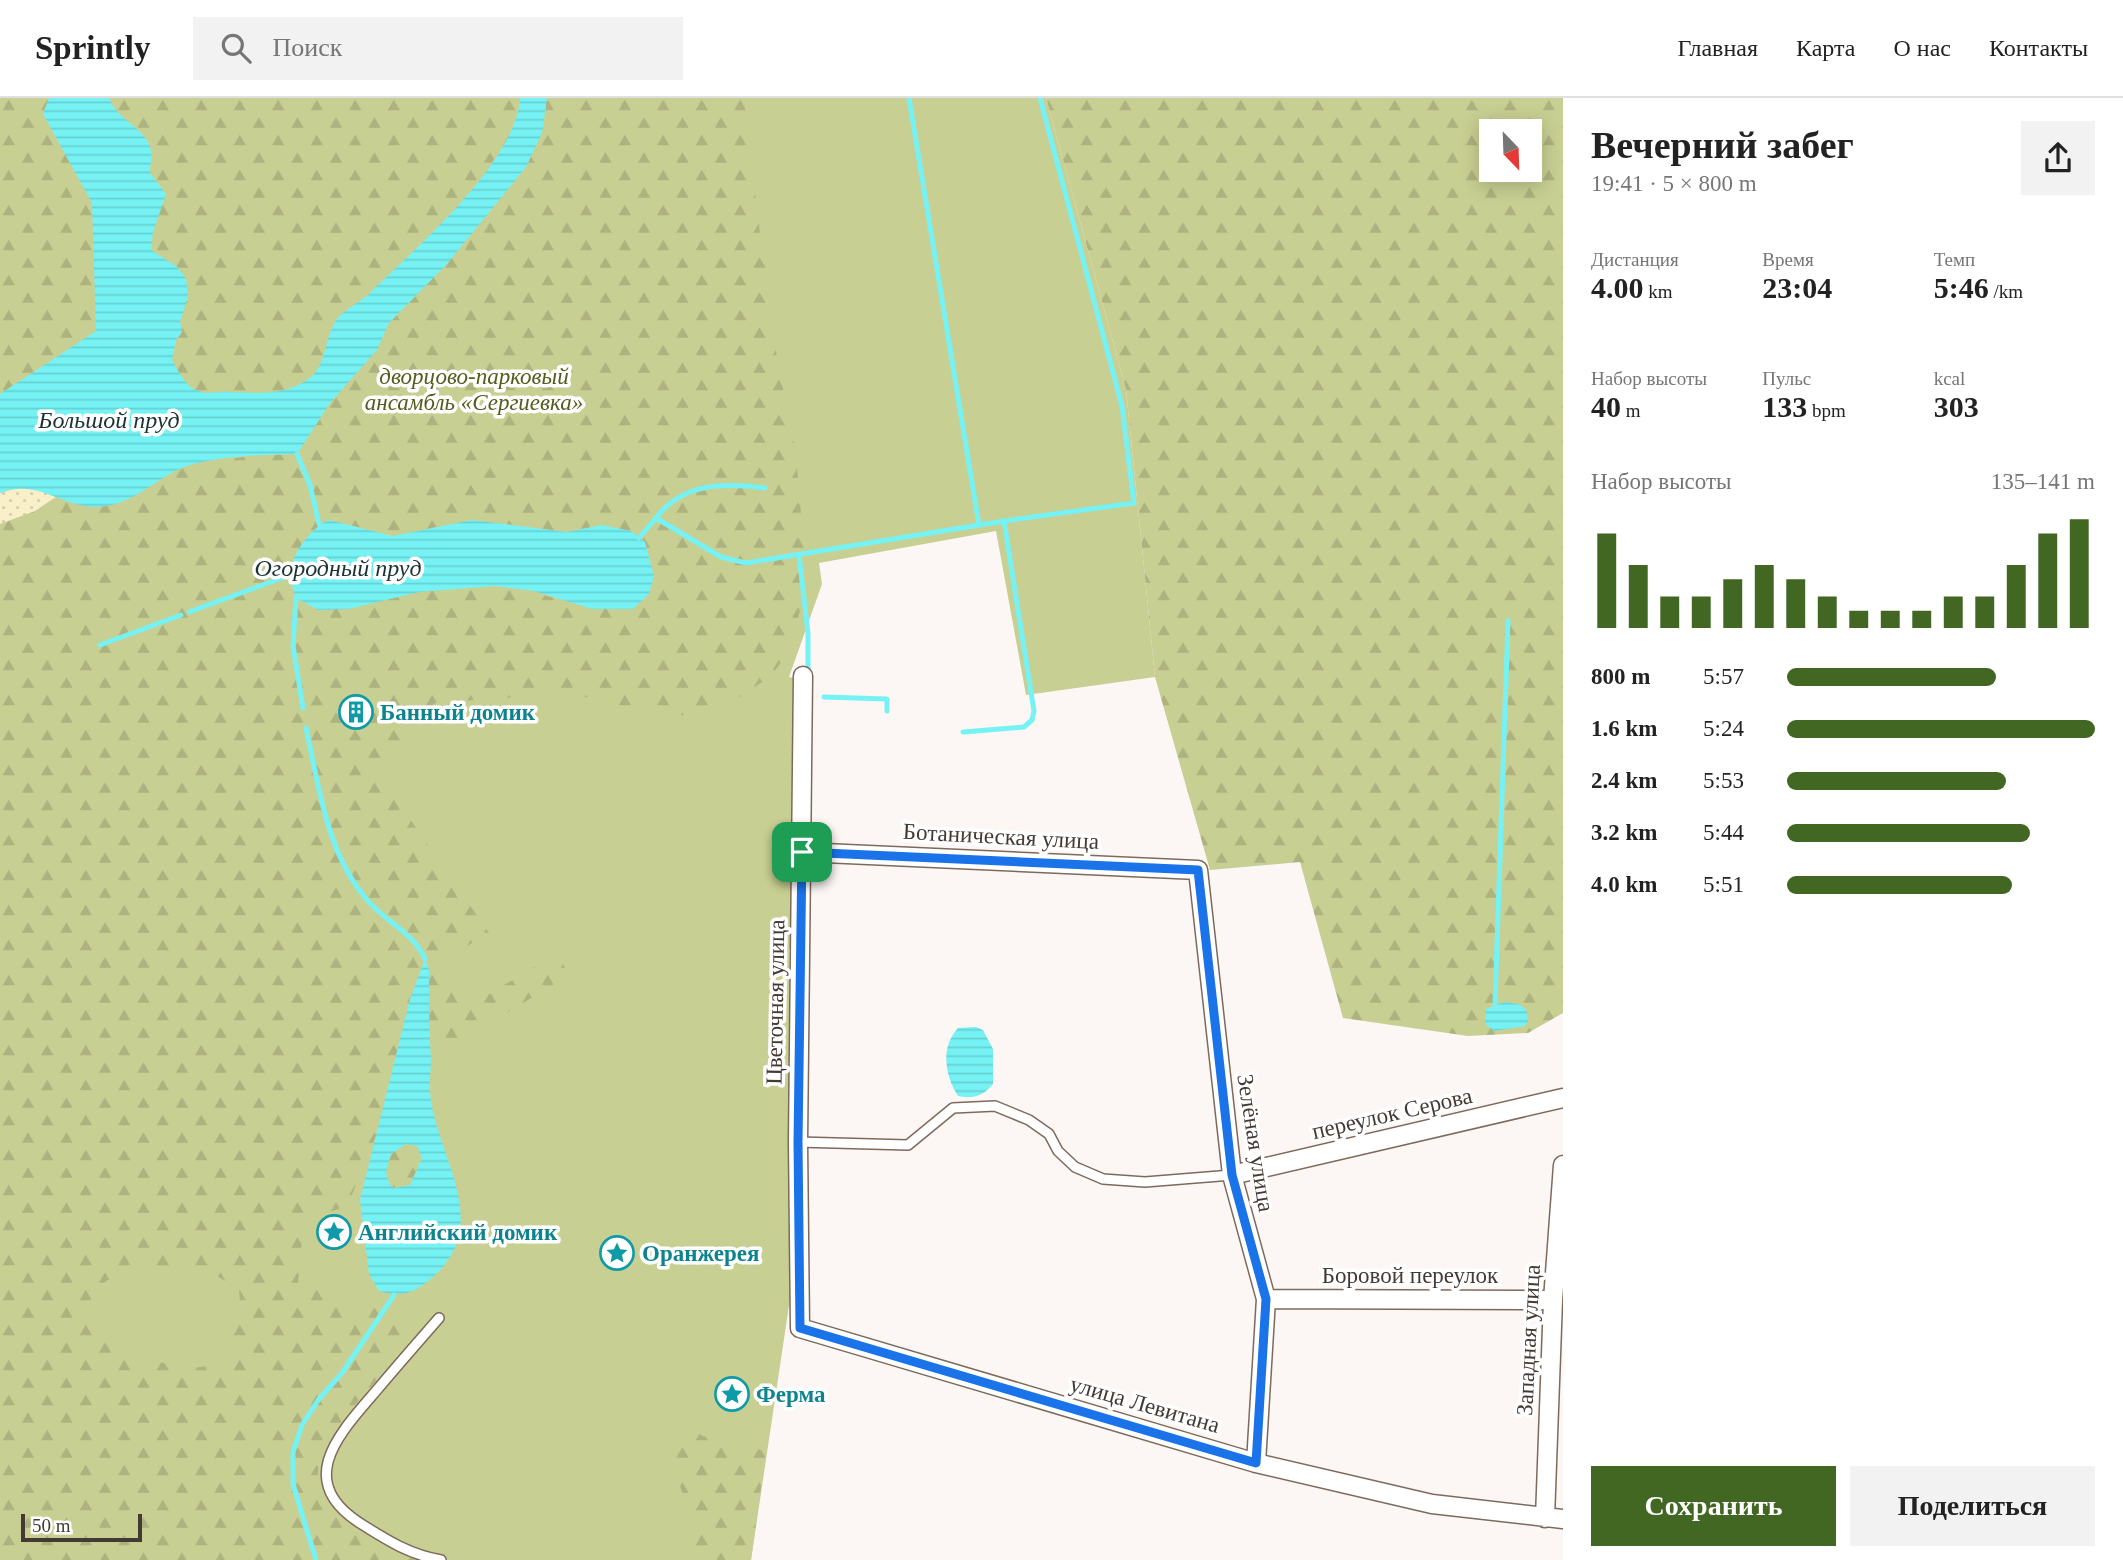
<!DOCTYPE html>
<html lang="ru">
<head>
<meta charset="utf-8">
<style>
	:root { --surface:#fff; --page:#f2f2f2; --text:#222; --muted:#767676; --line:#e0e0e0; --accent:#416722 }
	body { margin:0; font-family:Georgia,serif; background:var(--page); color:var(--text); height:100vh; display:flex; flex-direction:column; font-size:26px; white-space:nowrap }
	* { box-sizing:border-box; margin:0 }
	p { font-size:23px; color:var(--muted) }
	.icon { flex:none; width:38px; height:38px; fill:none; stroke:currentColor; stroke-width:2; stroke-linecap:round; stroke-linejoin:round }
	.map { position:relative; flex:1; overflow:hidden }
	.side { display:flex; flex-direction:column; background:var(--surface); width:560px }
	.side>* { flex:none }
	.needle { width:46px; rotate:157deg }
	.buttons { position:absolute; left:1479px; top:21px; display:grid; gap:14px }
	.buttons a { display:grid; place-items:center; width:63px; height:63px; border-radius:0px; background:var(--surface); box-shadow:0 4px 18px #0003; font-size:35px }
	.scale { position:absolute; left:21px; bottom:18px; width:121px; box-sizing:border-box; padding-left:7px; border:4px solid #433a33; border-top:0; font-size:19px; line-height:24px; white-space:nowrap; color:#433a33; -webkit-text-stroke:5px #fff; paint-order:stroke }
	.pin { position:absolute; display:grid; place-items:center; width:60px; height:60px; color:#fff; margin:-30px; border-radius:14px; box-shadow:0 4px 10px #0006 }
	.round { display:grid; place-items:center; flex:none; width:74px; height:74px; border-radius:0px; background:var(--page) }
	.head { display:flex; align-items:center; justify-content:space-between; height:119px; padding:0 28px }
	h1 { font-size:38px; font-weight:600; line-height:52px }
	.figures { display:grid; grid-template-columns:repeat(3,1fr); gap:10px; height:119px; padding:7px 28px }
	.figures div { display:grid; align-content:center }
	.figures b { font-size:30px; font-weight:600 }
	.figures small { font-size:19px; font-weight:400 }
	.figures p { font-size:19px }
	.chart { height:196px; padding:14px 28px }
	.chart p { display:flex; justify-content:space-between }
	.chart svg { width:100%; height:126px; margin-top:7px; stroke:var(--accent); stroke-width:6 }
	.button { display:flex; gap:14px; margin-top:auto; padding:14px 28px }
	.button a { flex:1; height:80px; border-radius:0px; background:var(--accent); color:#fff; font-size:28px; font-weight:600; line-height:80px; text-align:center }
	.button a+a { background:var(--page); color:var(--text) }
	ul { padding:0 28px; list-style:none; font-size:23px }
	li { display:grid; grid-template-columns:112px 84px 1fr; align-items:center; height:52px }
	li i { height:18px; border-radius:9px; background:var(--accent) }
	header { display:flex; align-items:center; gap:42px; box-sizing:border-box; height:98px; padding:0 35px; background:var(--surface); border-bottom:2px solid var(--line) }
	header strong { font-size:33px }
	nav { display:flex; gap:38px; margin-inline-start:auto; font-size:24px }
	.search { width:490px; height:63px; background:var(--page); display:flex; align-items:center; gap:18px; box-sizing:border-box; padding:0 24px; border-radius:0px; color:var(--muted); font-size:26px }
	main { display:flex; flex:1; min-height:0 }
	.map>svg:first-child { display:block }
	.green { fill:#c8cf92 }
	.forest { fill:url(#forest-firs); fill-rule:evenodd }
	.sand { fill:url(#sand-dots) }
	.water { fill:url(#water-rules); fill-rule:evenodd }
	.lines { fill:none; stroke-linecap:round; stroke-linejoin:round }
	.stream { stroke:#76f2f4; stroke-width:5 }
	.lane-casing { stroke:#7e6a5b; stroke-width:12 }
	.street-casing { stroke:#7e6a5b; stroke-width:21 }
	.lane { stroke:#fff; stroke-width:9 }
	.street { stroke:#fff; stroke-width:18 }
	.route-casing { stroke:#fff; stroke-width:14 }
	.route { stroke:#1a73e8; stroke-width:9 }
	.labels { text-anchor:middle; stroke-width:7; stroke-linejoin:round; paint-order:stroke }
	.park-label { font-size:23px; font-style:italic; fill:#575b1c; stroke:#fff }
	.culture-label { font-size:23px; font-weight:bold; fill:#0d838f; stroke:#fff; text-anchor:start }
	.street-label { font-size:23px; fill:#433a33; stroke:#fff }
	.water-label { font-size:24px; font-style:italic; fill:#1b3232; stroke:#fff }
</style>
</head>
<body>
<header>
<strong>Sprintly</strong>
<div class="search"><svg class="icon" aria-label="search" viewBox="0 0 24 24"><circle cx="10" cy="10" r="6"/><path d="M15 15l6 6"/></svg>Поиск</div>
<nav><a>Главная</a><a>Карта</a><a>О нас</a><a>Контакты</a></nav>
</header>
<main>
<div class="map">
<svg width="1563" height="1462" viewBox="0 0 1563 1462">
	<defs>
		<pattern id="forest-firs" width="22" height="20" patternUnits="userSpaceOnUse" patternTransform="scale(1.75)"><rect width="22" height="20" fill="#c8cf92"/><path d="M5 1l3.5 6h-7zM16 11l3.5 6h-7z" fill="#adb27e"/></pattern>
		<pattern id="sand-dots" width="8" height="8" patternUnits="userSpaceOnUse" patternTransform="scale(1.75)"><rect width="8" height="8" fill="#f9efc9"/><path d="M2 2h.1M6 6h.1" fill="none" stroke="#d7cead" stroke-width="1.8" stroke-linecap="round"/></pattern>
		<pattern id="water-rules" width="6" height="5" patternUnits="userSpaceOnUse" patternTransform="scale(1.75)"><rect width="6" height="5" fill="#76f2f4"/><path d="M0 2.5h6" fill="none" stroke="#67d0d2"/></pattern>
	</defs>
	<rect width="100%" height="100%" fill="#fcf7f4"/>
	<path class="green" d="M0,0H1046L1126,291L1155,579L1026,597L996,433L819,465L822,486L789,579L795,580L792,849L789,851L794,1174L751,1462H0Z"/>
	<path class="forest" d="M0,0H49L43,16L92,105L96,233L0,296Z
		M520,0L516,28L489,69L427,141L334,224L322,264L311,280L295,290L274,295L211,296L195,292L183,282L172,262L176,242L182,234L180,224L188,199L186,180L176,168L151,152L153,134L166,96L150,75C152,19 123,39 109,0Z
		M547,0H744L762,152L771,175L769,217L796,358L807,486L789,554L771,578L729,606L674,619L631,612L603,600L543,597L435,605L376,672L489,835L437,866L465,911L557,855L569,877L459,944L439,950L429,940V871L424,862L410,901L382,1023L347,1109L304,1120L298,1186L424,1226C407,1246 389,1267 372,1288C344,1319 293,1370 332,1413C353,1436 389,1449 416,1462H0V426L35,413L56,399L98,409L139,397L188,367L258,357L297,356L330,305L377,252L389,225L447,166L526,69L542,35ZM329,422L393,438L472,422L568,434L602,427L631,433L645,444L648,457L592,511C530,491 484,482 418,494C383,501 353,511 318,512ZM154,1171L209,1174L239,1190L241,1221L229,1243L225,1258C219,1262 212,1267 206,1268C175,1276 68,1243 92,1199C97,1191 103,1184 112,1180C125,1175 141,1174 154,1171Z
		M1046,0H1563V915L1528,935L1468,938L1343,920L1300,764L1210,772L1155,579L1126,291ZM1491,33H1530V72H1491Z
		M405,1046L417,1047L422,1060L410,1087L395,1090L390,1087C381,1071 390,1052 405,1046Z
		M674,1323L703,1338L766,1353L751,1462H697L695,1432L667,1350Z"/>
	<path class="sand" d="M17,390L36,391L56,399L35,413L0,426V395Z"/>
	<path class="water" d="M49,0H109C117,23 146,29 151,52C152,59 150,68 150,75L166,96L153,134L151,152L176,168L186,180L188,199L180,224L182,234L176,242L172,262C178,272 183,285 194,291C205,298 218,293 230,294C257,295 283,298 307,282C326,270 324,244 334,226C340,213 360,205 370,195C415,150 516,65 520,0H547L542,35L526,69L447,166L389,225L377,252L330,305L297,356C262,357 224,358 190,367C159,376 136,407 98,409C62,410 38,380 0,395V296L96,233L92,105L43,16Z
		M329,422L393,438L472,422L567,434L602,427L631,433L645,444L654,478L649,496L633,511H592L534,493L495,488L419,494L349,511L318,512L296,500C294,493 290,484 290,477C290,458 311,429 329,422Z
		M425,861L429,871C429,902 429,932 431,963C431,973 429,984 430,995C436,1059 495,1125 432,1180C414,1195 402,1200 379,1193L369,1176L360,1102L410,901ZM406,1046L417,1048L422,1060L410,1087L395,1090L390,1087L386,1075L391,1056Z
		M1504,904L1518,906L1526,911L1528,924L1525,928L1494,933L1485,926L1486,911Z
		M976,929L983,932L993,951V986C983,998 974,1001 958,998C945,978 940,949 958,930Z"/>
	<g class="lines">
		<path class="stream" d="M909,0L979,427
			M297,356L310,387L319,426
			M656,420C683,384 724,385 765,390
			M1004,423L1134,405L1122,308L1040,0
			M639,440L656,420L721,459L746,465L1004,423L1034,613L1032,622L1024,629L963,634
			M799,457L808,535V577
			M296,500L293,548L303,610
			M189,514L290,477
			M100,547L181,517
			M824,599L887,601V613
			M306,630C319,689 327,757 368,803C385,823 414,835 425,861
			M1495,906L1508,523
			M316,1462L293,1386V1354L302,1327L319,1301L342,1275L394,1197"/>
		<g class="lane-casing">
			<path id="lane" d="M798,1044L908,1047L953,1010L995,1008L1029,1022L1049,1036L1058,1053L1075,1069L1103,1081L1145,1084L1232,1077
				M439,1220C418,1244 397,1268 376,1293C338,1337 293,1384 363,1427C388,1443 411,1457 441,1462"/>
		</g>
		<g class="street-casing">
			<path id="street" d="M803,578L798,1044L800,1230L1256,1365L1432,1406L1563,1421
				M802,754L1198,772L1232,1077L1266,1201L1256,1365
				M1232,1077L1563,1000
				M1266,1201L1553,1202
				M1545,1420L1553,1202L1563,1067"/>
		</g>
		<use href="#lane" class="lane"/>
		<use href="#street" class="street"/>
	</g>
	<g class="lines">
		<g class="route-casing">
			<path id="route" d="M802,754L1198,772L1232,1077L1266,1201L1256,1365L800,1230L798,1044Z"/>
		</g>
		<use href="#route" class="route"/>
	</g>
	<defs>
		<g id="building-ring" transform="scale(1.75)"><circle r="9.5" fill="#fff" stroke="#0f9aa8" stroke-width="1.5"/><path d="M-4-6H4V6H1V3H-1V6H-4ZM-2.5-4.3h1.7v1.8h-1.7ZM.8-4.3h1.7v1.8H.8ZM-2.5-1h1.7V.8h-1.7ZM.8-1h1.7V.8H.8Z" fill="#0f9aa8"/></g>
		<g id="sight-ring" transform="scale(1.75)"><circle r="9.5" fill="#fff" stroke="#0f9aa8" stroke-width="1.5"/><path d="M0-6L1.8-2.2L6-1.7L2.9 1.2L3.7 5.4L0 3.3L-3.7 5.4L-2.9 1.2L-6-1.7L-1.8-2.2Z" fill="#0f9aa8"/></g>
	</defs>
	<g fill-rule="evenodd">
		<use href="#building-ring" x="356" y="614"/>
		<use href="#sight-ring" x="334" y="1134"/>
		<use href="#sight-ring" x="617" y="1155"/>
		<use href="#sight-ring" x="732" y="1296"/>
	</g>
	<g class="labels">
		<g class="park-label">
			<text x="474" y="286">дворцово-парковый<tspan x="474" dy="26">ансамбль «Сергиевка»</tspan></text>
		</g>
		<g class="culture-label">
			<text x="380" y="622">Банный домик</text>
			<text x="358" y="1142">Английский домик</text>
			<text x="642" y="1163">Оранжерея</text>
			<text x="756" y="1304">Ферма</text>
		</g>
		<g class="street-label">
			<text transform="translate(1001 738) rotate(3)" y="8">Ботаническая улица</text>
			<text transform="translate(775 904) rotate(-89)" y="8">Цветочная улица</text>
			<text transform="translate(1392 1015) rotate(-13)" y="8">переулок Серова</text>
			<text transform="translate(1256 1045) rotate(81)" y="8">Зелёная улица</text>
			<text x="1410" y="1185">Боровой переулок</text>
			<text transform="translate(1528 1242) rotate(-87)" y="8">Западная улица</text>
			<text transform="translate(1145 1306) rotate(16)" y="8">улица Левитана</text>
		</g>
		<g class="water-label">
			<text x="109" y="330">Большой пруд</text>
			<text x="338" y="478">Огородный пруд</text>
		</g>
	</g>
</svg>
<div class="buttons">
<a><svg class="needle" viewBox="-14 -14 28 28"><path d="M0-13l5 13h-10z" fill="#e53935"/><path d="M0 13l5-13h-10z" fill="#767676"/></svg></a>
</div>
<div class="scale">50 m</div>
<div class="pin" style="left:802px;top:754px;background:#1e9e55"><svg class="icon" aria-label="arrive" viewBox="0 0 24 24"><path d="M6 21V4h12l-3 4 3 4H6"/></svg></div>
</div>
<section class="side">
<div class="head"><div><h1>Вечерний забег</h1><p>19:41 · 5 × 800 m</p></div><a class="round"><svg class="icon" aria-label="share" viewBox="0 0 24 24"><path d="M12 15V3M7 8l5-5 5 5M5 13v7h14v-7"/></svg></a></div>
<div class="figures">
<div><p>Дистанция</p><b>4.00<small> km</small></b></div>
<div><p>Время</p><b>23:04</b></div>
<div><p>Темп</p><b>5:46<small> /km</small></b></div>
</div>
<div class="figures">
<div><p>Набор высоты</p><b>40<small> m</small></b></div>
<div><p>Пульс</p><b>133<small> bpm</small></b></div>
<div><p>kcal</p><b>303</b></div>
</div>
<div class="chart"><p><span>Набор высоты</span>135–141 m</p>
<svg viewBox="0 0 160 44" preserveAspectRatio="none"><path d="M5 44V11M15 44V22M25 44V33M35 44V33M45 44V27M55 44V22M65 44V27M75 44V33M85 44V38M95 44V38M105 44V38M115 44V33M125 44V33M135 44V22M145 44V11M155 44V6"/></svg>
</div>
<ul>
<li><b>800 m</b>5:57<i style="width:68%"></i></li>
<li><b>1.6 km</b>5:24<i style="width:100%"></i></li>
<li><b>2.4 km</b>5:53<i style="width:71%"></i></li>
<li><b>3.2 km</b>5:44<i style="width:79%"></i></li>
<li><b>4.0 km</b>5:51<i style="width:73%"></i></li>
</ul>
<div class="button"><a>Сохранить</a><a>Поделиться</a></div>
</section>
</main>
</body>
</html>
